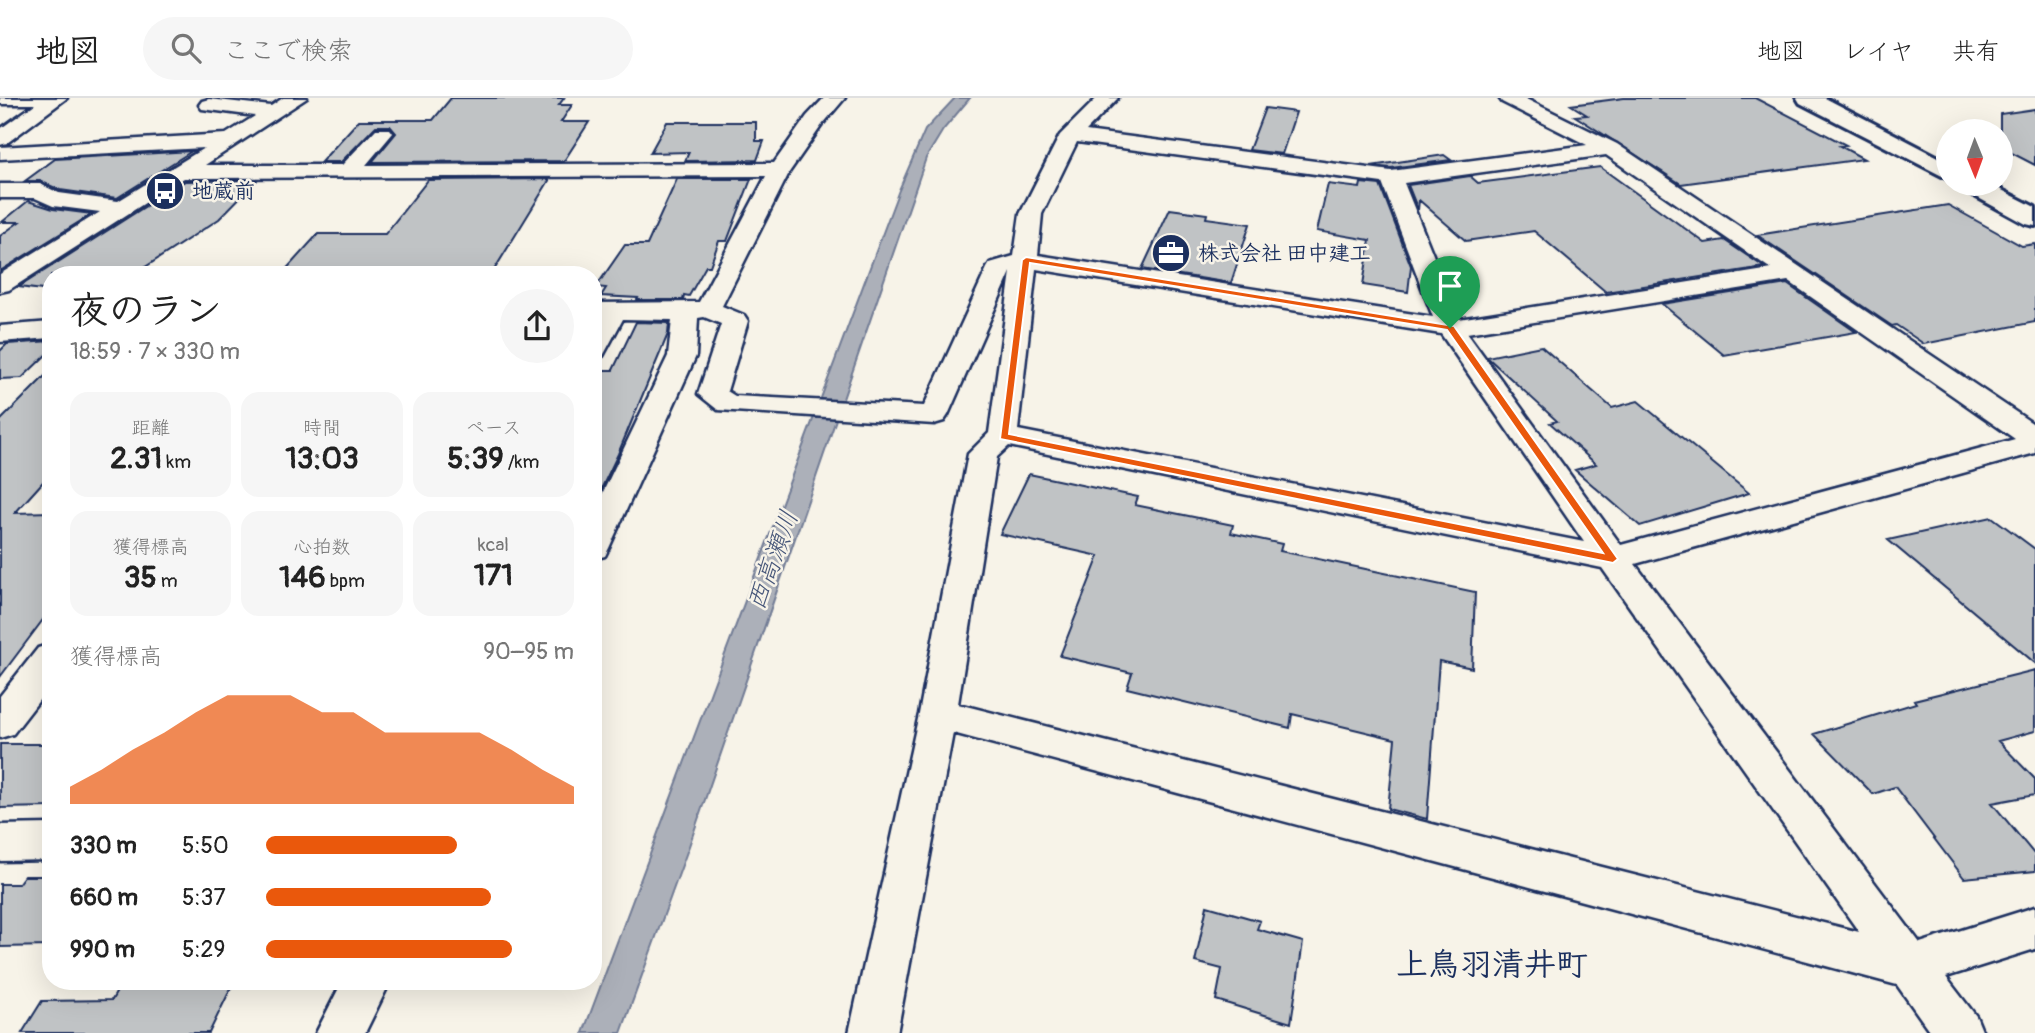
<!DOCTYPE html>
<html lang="ja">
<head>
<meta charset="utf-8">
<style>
	:root { --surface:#fff; --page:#f6f6f6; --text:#222; --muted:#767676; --line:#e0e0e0; --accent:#ea580c }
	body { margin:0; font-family:Pangolin,"Klee One",sans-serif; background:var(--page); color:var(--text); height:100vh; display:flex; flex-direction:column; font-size:26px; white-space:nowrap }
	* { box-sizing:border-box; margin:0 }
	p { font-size:23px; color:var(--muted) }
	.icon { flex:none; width:38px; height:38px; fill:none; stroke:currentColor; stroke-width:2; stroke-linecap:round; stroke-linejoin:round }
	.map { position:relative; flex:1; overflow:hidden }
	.sheet { position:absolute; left:42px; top:168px; width:560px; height:724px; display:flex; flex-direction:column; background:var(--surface); border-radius:28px; box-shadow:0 7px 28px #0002 }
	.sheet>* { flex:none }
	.needle { width:46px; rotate:179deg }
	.tools { position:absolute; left:1936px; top:21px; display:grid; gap:14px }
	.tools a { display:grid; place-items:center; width:77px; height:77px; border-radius:50%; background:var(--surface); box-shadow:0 7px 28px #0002; font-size:35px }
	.pin { position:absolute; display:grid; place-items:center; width:60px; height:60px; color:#fff; margin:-72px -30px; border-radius:50% 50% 50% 0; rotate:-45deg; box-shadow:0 0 7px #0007 }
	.pin .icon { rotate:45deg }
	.round { display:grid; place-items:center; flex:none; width:74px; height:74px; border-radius:37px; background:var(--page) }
	.headline { display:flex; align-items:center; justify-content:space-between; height:119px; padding:0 28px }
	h1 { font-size:38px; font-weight:800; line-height:52px }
	.figures { display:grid; grid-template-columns:repeat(3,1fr); gap:10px; height:119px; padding:7px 28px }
	.figures div { display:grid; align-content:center; border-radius:18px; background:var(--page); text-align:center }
	.figures b { font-size:30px; font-weight:800 }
	.figures small { font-size:19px; font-weight:400 }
	.figures p { font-size:19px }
	.chart { height:196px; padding:14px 28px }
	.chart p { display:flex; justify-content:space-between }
	.chart svg { width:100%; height:126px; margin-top:7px; fill:var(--accent); opacity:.7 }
	ul { padding:0 28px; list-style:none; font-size:23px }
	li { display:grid; grid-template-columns:112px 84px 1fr; align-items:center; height:52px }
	li i { height:18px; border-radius:9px; background:var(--accent) }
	header { display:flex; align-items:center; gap:42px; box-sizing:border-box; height:98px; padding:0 35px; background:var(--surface); border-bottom:2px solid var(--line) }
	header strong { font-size:33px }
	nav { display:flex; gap:38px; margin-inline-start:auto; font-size:24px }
	.search { width:490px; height:63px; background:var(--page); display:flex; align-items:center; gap:18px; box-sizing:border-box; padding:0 24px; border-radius:38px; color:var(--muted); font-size:26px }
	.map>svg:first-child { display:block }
	.water { fill:#acb0b9; stroke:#727c95; stroke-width:2 }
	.building { fill:#c0c3c5; stroke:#1b2f5e; stroke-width:2 }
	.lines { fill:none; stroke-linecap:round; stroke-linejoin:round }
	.minor-casing { stroke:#1b2f5e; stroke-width:5 }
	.tertiary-casing { stroke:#1b2f5e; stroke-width:6 }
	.minor { fill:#f7f3e8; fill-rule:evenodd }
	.tertiary { fill:#f7f3e8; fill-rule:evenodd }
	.route { fill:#ea580c; stroke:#fff; stroke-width:2; fill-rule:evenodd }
	.labels { text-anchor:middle; stroke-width:5; stroke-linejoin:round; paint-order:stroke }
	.far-poi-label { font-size:21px; font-weight:bold; fill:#1b2f5e; stroke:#f7f3e8; text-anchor:start }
	.water-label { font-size:26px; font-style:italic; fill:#465679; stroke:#f7f3e8 }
	.near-neighbourhood-label { font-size:32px; font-weight:bold; fill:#1b2f5e; stroke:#f7f3e8 }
</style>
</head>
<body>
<header>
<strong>地図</strong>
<div class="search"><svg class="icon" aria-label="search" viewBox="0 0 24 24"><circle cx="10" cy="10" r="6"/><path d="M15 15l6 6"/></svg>ここで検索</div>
<nav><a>地図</a><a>レイヤ</a><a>共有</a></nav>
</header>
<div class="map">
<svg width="2035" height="935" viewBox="0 0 2035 935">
	<rect width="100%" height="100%" fill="#f7f3e8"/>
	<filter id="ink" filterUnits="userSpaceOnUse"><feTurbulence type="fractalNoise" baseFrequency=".0143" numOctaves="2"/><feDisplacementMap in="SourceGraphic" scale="14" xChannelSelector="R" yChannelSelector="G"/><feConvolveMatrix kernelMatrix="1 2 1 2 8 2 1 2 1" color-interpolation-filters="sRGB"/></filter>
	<g filter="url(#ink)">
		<path class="water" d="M955,0H970L943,32L926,60L689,748L621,935H583L899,92L925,32Z"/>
		<path class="building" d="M451,0H564L559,7H572L561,24H589L564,63L372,64L396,35L390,28H376L341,64H321L359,22H433Z
			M1624,0H1755L1846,47L1840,48L1864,61L1681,86L1575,18L1587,17L1571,7Z
			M1265,10L1296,14L1282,56L1249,52Z
			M2035,11V67L2000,49V16Z
			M667,24H756V43H764L757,62L685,63L689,54L650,55Z
			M192,53L117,100L60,92L40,83H25L55,61Z
			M1444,57L1451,62L1391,70L1371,68Z
			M1600,69L1705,145L1724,142L1764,169L1606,194L1534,133L1466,143L1419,102L1418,112L1408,87L1470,78L1478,85Z
			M550,81L491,177H281L318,136H385L428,82Z
			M677,81H751L727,143H719L710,168H706L689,198L684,197L683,202H637L638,200L601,198L606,190L596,189L625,147H647Z
			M257,82L219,121L133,177H51V193L19,189L185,83Z
			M1361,85L1380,87L1411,168L1408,194L1363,187L1370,142L1317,133L1328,86L1360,90Z
			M28,103L53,111L92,116L0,173V138L19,124H2Z
			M1948,107L2022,148L2035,146V224L1924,246L1896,227L1892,228L1757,137Z
			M1170,111L1207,116L1206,120L1250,126L1231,185L1142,171Z
			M1787,186L1856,234L1724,257L1662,206Z
			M636,224L669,225L668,236L618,356L593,408V292L603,272H613Z
			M51,243V252L22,280L0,281V253L7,246Z
			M1541,248L1612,310L1638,303L1749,395L1640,428L1575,372L1596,366L1550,325L1557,323L1487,259Z
			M51,272V375L15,415L51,414V511L0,579V323Z
			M1029,376L1138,399L1135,407L1233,427L1231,435L1282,446L1280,453L1475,494L1472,570L1439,563L1427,721L1388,711L1395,641L1292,616L1290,630L1127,590L1132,575L1060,558L1099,458L1000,436Z
			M1992,419L2035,451V565L1888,442Z
			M2035,572V633L1998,643L2035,681V697L1992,705L2035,757V773L1964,780L1895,689L1873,696L1814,636L1916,605L1914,602Z
			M0,646H51V709L0,710Z
			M24,778H51V848L0,849V786H18Z
			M1207,808L1260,823L1257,831L1303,844L1291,925L1216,902L1222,871L1195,864Z
			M122,884L233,886L209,935H22L42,903L112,902Z"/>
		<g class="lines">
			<g class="minor-casing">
				<path id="minor" d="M0,0H67L7,45L0,47V31L35,6H0Z
					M283,0H307L205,67H342L376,31H390L393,35L366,67L774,65L807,18L824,0H845L822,27L790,73L722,208L744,217L748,223L727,293L735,298L924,308L987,170L990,165L1014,158L1020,116L1060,37L1097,0H1118L1086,33L1391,73L1587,47L1502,4L1499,0H1524L1617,46L2035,327V355L1635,466L1920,845L2035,809V851L1946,879L1976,918L1983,935H1931L1897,887L953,635L897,935H849L919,616L968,356L989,335L1011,174L948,317L944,323L934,326L718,312L698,296L721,226L704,219L698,220L696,258L609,450L605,458L593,461V415L668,258L672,222L623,221L603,258L593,260V227L597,221H593V205L699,204L766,78L184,80L9,192L0,194V176L100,114L53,108L35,100H0V86H40L59,95L118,103L204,50L0,61V49L226,36L255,18L202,11L199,7L202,3L209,1L271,8ZM1077,44L1382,85L1433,219L1038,157L1042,116ZM1606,57L1771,171L1459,221L1404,85ZM1036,171L1441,236L1584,444L1018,332ZM1788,183L2015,341L1621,447L1467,235ZM1009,348L1602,470L1859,834L958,606L997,359Z
					M51,224V240L0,244V228Z
					M51,546V587L13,636L0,640V598L38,550Z
					M51,726V762L0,763V727Z
					M342,884H390L365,935H316Z"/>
			</g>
			<g class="tertiary-casing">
				<path id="tertiary" d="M1797,0H1825L1948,64V81L1800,5Z
					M1958,86H1990L2035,109V128L2026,126L1962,91Z"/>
			</g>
			<use href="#minor" class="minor"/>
			<use href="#tertiary" class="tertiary"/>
		</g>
	</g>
	<path class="route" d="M1026,159L1454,228L1618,461L1613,465L1000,341L1022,162ZM1030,165L1447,232L1603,455L1009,336Z"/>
	<defs>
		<g id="bus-disc" transform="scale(2.0125)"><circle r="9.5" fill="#1b2f5e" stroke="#f7f3e8"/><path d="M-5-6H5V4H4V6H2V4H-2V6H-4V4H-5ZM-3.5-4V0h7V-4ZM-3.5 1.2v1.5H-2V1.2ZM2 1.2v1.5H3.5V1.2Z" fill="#fff"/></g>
		<g id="office-disc" transform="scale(2.0125)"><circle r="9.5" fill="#1b2f5e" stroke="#f7f3e8"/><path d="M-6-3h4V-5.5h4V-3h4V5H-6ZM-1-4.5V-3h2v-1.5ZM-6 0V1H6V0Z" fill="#fff"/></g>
	</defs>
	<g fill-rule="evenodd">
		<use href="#bus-disc" x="165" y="93"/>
		<use href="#office-disc" x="1171" y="155"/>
	</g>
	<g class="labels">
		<g class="far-poi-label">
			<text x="192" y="100">地蔵前</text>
			<text x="1198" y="162">株式会社 田中建工</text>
		</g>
		<g class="water-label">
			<text transform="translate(772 462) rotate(-70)" y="9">西高瀬川</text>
		</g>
		<g class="near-neighbourhood-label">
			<text x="1492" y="877">上鳥羽清井町</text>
		</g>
	</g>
</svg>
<div class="tools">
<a><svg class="needle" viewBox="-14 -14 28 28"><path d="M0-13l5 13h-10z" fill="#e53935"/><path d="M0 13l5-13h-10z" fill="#767676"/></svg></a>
</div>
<div class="pin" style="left:1450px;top:230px;background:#1e9e55"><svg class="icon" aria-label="arrive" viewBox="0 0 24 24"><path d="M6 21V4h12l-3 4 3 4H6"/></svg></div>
<section class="sheet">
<div class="headline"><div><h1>夜のラン</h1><p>18:59 · 7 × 330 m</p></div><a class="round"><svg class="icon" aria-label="share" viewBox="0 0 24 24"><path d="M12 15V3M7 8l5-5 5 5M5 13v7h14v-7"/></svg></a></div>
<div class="figures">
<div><p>距離</p><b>2.31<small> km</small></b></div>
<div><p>時間</p><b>13:03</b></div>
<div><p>ペース</p><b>5:39<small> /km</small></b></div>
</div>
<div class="figures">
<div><p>獲得標高</p><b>35<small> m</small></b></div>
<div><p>心拍数</p><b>146<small> bpm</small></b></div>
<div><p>kcal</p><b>171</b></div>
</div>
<div class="chart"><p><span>獲得標高</span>90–95 m</p>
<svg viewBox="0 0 160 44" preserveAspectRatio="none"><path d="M0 44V38L10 32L20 25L30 19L40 12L50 6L60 6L70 6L80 12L90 12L100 19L110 19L120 19L130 19L140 25L150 32L160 38V44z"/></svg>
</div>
<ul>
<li><b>330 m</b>5:50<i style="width:62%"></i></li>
<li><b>660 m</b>5:37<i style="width:73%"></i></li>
<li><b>990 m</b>5:29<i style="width:80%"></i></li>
</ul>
</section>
</div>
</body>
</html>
